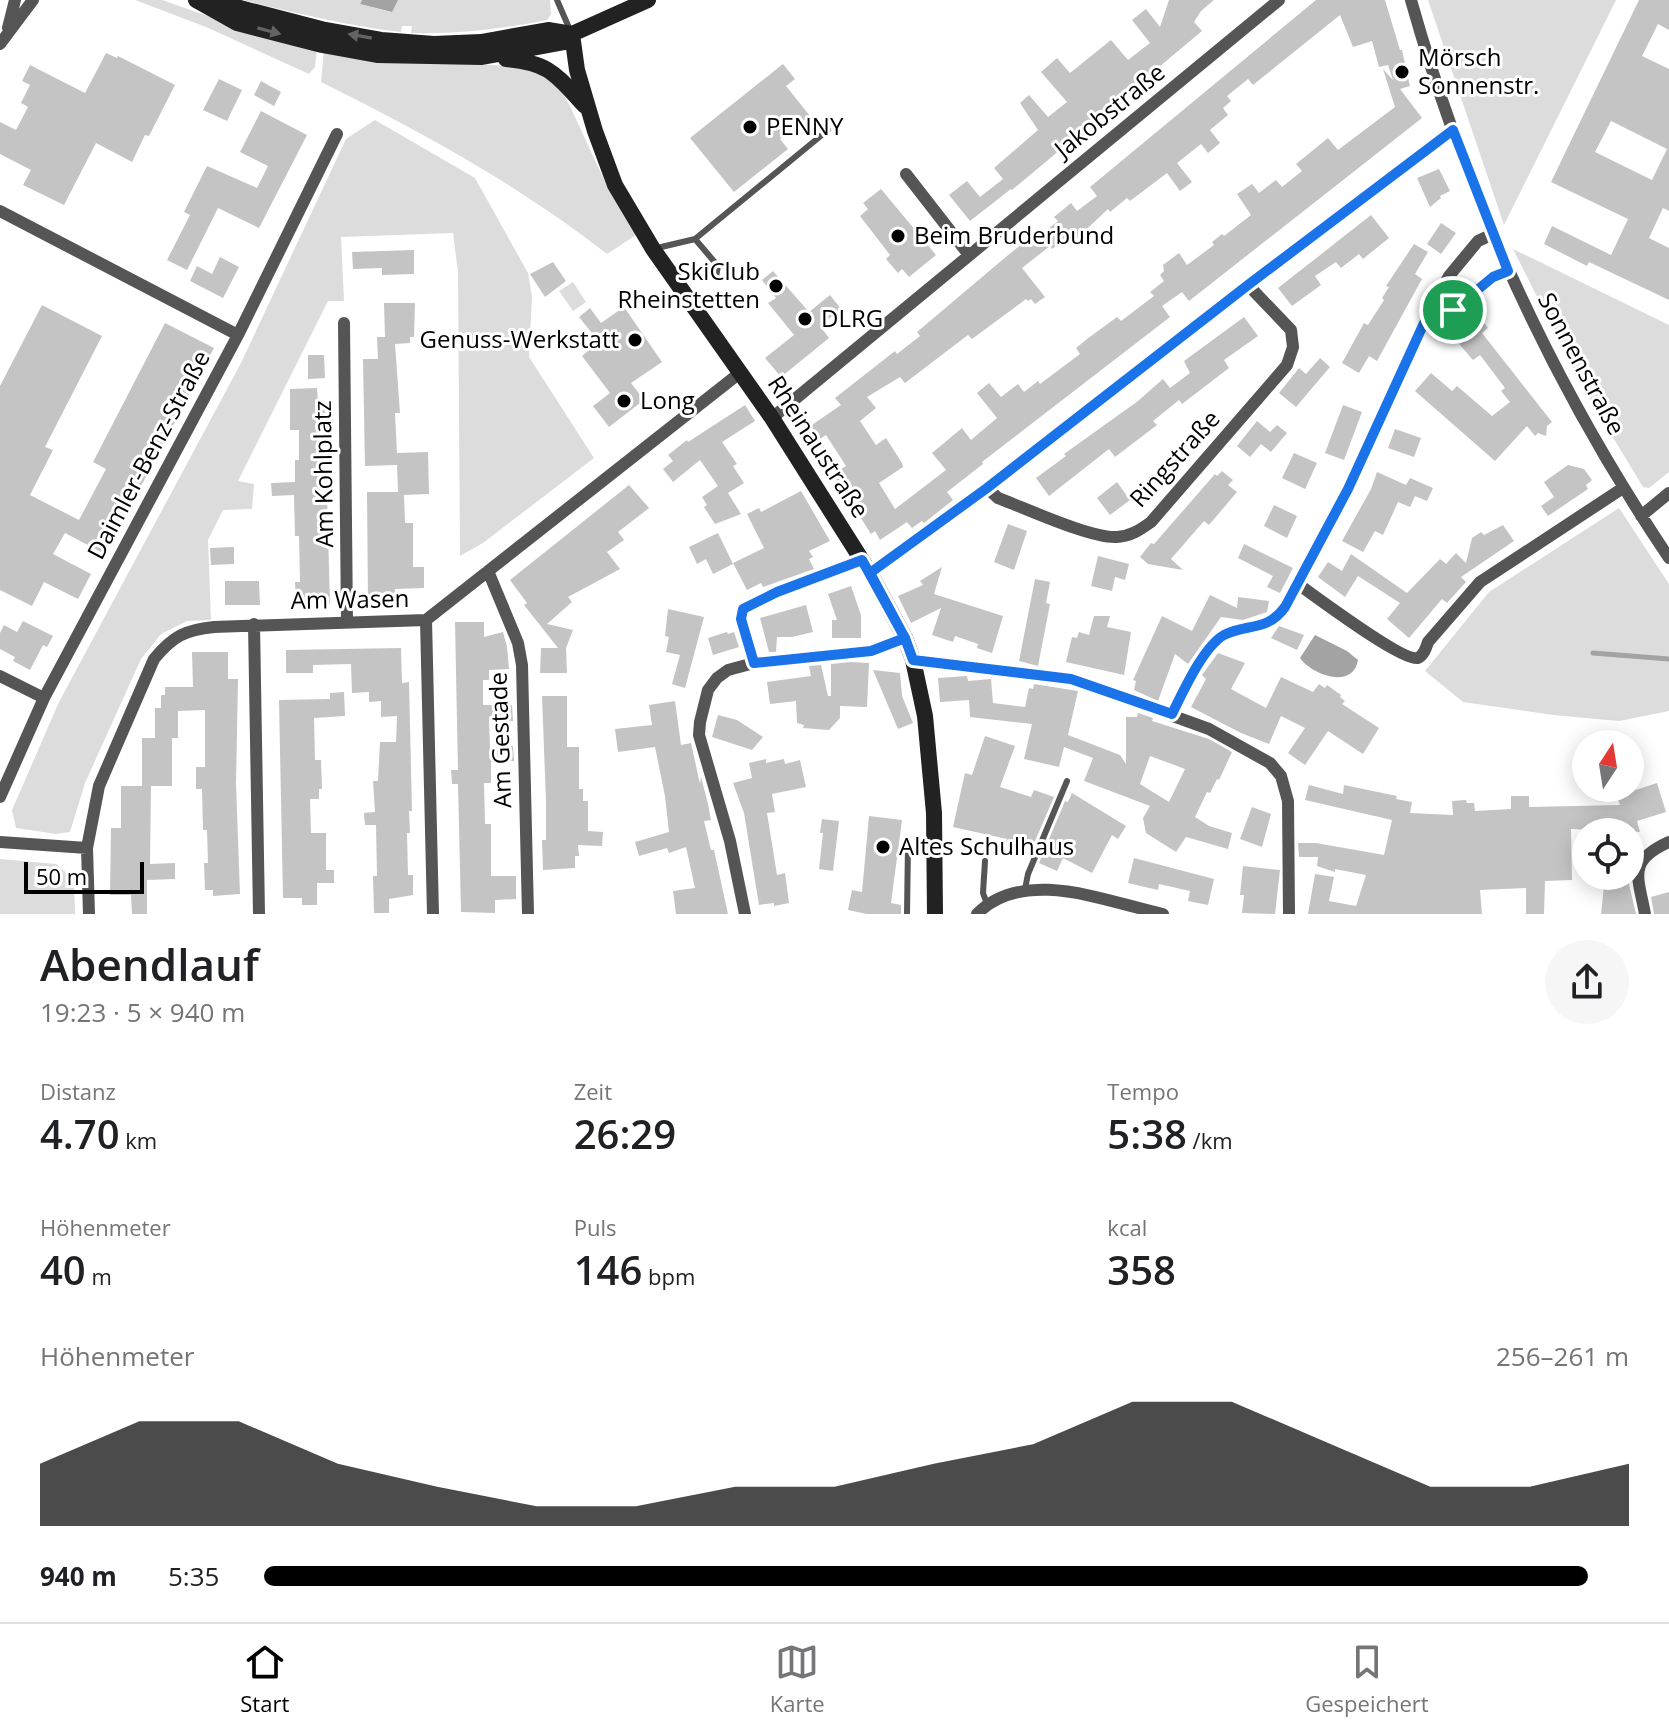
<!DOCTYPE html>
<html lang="de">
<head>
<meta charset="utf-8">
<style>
	:root { --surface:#fff; --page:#f6f6f6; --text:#202124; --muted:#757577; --line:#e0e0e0; --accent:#000 }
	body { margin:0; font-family:"Open Sans",sans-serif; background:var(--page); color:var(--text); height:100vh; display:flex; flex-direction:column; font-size:30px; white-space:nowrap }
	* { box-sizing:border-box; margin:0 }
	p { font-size:26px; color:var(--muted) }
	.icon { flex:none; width:44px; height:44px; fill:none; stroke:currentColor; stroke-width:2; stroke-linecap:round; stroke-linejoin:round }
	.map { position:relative; height:914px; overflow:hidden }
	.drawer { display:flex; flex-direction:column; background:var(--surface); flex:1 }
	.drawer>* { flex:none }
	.needle { width:52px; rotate:12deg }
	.controls { position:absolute; left:1572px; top:730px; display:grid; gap:16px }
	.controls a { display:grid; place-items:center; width:72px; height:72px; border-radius:50%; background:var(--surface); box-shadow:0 4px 20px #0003; font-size:40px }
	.scale { position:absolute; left:24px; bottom:20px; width:120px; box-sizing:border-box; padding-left:8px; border:4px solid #000; border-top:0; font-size:22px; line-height:28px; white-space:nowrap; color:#000; -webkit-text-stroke:6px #fff; paint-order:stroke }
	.pin { position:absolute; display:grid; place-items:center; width:68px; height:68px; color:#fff; margin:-34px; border:4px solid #fff; border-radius:50%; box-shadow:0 2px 8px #0007 }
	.round { display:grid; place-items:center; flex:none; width:84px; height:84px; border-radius:42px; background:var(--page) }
	.overview { display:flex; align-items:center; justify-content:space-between; height:136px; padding:0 40px }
	h1 { font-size:44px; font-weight:600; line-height:60px }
	.figures { display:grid; grid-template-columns:repeat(3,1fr); gap:12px; height:136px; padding:8px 40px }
	.figures div { display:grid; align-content:center }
	.figures b { font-size:40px; font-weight:600 }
	.figures small { font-size:22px; font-weight:400 }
	.figures p { font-size:22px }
	.chart { height:224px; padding:16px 40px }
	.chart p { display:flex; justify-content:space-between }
	.chart svg { width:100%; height:144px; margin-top:8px; fill:var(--accent); opacity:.7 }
	ul { padding:0 40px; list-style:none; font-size:26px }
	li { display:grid; grid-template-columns:128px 96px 1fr; align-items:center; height:60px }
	li i { height:20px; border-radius:10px; background:var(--accent) }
	.dock { display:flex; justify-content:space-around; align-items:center; height:112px; border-top:2px solid var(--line); background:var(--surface); font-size:22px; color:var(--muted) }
	.dock a { display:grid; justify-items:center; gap:4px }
	.dock .active { color:var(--accent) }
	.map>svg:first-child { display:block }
	.green { fill:#dcdcdc }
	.water { fill:#a3a3a3 }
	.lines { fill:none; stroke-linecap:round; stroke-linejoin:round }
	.stream { stroke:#a3a3a3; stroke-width:5 }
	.building { fill:#c4c4c4; fill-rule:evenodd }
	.lane { stroke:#555; stroke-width:6 }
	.street { stroke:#555; stroke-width:12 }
	.secondary { stroke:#222; stroke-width:16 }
	.oneway { fill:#646464 }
	.route-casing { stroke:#fff; stroke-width:16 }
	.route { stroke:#1a73e8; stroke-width:10 }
	.poi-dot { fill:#000; stroke:#fff; stroke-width:3 }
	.labels { text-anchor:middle; stroke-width:6; stroke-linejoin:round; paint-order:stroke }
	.poi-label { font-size:24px; fill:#000; stroke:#fff; text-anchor:start }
	.street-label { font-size:24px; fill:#000; stroke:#fff }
</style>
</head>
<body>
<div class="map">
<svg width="1669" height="914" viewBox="0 0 1669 914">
	<rect width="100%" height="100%" fill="#fff"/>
	<path class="green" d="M135,0H162L245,29L317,48L315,67L309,74L206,27Z
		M243,0H362L360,4L391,12L398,0H550L551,14L547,20C502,29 458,34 411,33L412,26H402L401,32C348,26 296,13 243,0Z
		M1428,0H1616L1504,225Z
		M324,50L517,67L543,73L556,83L569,104L606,184L636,235L607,254C519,185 420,131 321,82Z
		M375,120L475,178L528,273L532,297L529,357L594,458L483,543L460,556L458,272L453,233L341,237L344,301H328L238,481L254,484L252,509L223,510L208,540L211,620L187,621L161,634L141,659L85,783L70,832L56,834L16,828L12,810L59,702L241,363L346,139Z
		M1513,249L1669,325V472L1649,488L1643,487L1583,388Z
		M573,282L586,302L573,311L559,291Z
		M1619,508L1669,584V711L1619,721L1553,715L1463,702L1425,671L1489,592Z
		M0,859L56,864L74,879L75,914H0Z"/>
	<path class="water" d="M362,0H398L392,12L360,4Z
		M1315,635L1347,651L1358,660C1353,690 1312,675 1300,658Z"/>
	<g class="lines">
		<path class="stream" d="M1593,653L1669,659"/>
	</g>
	<path class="building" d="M1169,0H1214L1201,11L1194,22L1202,31L1012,190L1011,189L970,221L949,195L967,181L980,197L1003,179L994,168L1038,130L1020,103L1029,95L1048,117L1067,102L1041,72L1057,58L1070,73L1111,40L1128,60L1150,43L1132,20L1146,9L1160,27Z
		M1316,0H1385L1400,50H1402L1410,86L1400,89L1422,118L1189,301L1182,292L1162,306L1170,317L982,462L983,464L947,492L953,500L924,523L922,521L912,528L907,522L880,540L875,531L871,534L859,515L865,511L849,488L843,492L832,475L846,466L826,435L812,444L803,431L841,405L835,398L895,351L897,354L920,336L917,332L1007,256L1034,234L1037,238L1058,221L1054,217L1071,203L1077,211L1097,196L1090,187ZM1340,15L1353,47L1372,41L1379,67L1388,65L1393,80L1383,69L1395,107L1338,150L1328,138L1296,164L1302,171L1282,187L1276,180L1259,193L1252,184L1237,194L1251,215L1224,236L1222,234L1212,242L1214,245L1187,265L1179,253L1163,265L1164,271L1160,275L1164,281L1150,292L1154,296L1121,321L1117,317L1087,339L1076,348L1080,354L1040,384L1038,381L1024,392L1018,384L1001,397L989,383L977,393L997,418L971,440L962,428L932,453L946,470L895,509L879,483L903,467L902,463L886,438L876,445L860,421L876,408L867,397L900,377L905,383L968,335L972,339L1026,299L1028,301L1031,299L1035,304L1045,297L1022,268L1050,246L1052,249L1069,236L1074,241L1108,209L1110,212L1127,198L1130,201L1167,173L1180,191L1192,182L1177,163L1201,144L1208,153L1220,143L1210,130L1228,115L1223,108L1231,101L1227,96L1248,79L1253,85Z
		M1639,0H1669V30L1658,24L1642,56L1669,69V211L1663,208L1649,238L1669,248V300L1589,262L1587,266L1544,244L1552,226L1611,255L1628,219L1551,182ZM1611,121L1667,149L1652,180L1595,152Z
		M106,53L117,58L118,56L175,85L149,136L145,135L132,162L96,143L64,205L23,185L31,170L0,154V122L16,130L28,107L21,103L30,85L22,81L30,65L85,93Z
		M783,64L795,79L786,86L810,116L780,139L788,149L734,192L690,138Z
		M219,79L242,90L227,121L203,110Z
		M261,81L281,92L274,106L254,95Z
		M261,111L307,135L259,228L218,208L187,270L167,260L190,215L184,212L207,166L257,188L268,166L240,152Z
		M1439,169L1450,191L1440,196L1441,198L1430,207L1417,178Z
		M881,189L936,255L909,277L902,269L898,273L886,259L890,255L860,216L868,209L863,203Z
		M1371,215L1389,238L1363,259L1359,254L1341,268L1336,262L1315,276L1321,285L1292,306L1278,288Z
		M1441,223L1456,233L1441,254L1427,244Z
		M1414,244L1428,252L1415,274L1422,279L1377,361L1369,356L1359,373L1342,363L1364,323L1368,325L1384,300L1382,298L1389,287L1386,286Z
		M414,250V274L382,275V268L353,269L352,252Z
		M220,257L239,267L223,298L190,281L197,266L212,274Z
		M553,262L566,281L545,297L530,274Z
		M773,271L809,312L830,295L841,309L820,326L829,338L781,377L765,358L794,335L768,303L776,298L762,280Z
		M384,303H415L414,337H410V343L395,344L400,413H395L397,453L428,452L429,494L404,495L405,523H413V567H424V588L395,589V603H368L367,492H398L397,465L365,466L363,359H378L377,337H385Z
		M42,305L102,336L45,447L53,450L30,495L79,520L106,469L93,462L165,323L214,348L105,554L65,533L53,554L91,574L78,599L44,582L32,606L0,590V386Z
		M624,307L662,362L631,383L644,400L609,427L593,406L610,393L582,356L599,342L579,317L590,308L601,323Z
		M1244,317L1258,336L1224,360L1229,368L1182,404L1179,400L1153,421L1157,425L1115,457L1109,449L1049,496L1036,478L1066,456L1064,454L1138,401L1163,379L1170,388L1190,373L1184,361Z
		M1480,318L1488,328L1482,333L1552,422L1547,426L1546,436L1538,433L1535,436L1527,426L1495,461L1415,391L1431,373L1452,391L1457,386L1492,416L1510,402L1501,391L1505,388L1480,355L1473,360L1454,338Z
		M308,355H324L325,378L308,379Z
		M1320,358L1330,367L1296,407L1279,393L1299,368L1306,374Z
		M317,388L318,403H325L326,444H321V495H327L330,604L296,605L295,582H300L299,536H295L294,495L272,496L271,483L295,482V460H299V430H290V389Z
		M745,405L755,421L722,442L737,464L733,466L744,483L728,493L741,514L715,524L704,507L707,505L702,497L718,486L700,460L673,482L663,469L673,461L668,455L687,440L688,442Z
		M1343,405L1362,412L1344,460L1325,453Z
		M1257,421L1270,432L1277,425L1287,433L1271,452L1261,444L1250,457L1237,446Z
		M1395,429L1421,438L1414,457L1388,448Z
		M1294,453L1317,463L1305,489L1282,478Z
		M1568,465L1584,469L1592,480L1586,485L1588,489L1548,516L1541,506L1554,497L1544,482Z
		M1222,471L1233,480L1228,485L1237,492L1209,525L1204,521L1171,559L1183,570L1148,564L1140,557L1151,543L1154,544L1215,474L1217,476Z
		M1377,472L1406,485L1410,478L1433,488L1427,501L1415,496L1410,507L1398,502L1383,535L1375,531L1363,552L1342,541L1371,489Z
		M1117,482L1130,500L1110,515L1097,498Z
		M629,485L649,508L618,532L624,540L607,552L620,569L568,597L572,602L547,624L573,630L566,648L567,673H540L541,648H558L524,605L527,603L510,580Z
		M801,491L830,541L809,551L813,557L809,559L814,569L763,587L761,583L747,590L733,563L764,548L747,514L759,508L761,512Z
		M1274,505L1297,516L1287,538L1264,526Z
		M1008,524L1027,531L1014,570L994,562Z
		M1503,525L1514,541L1461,577L1466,582L1447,603L1442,599L1409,638L1387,619L1400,603L1358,576L1345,597L1318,577L1328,562L1342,571L1351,554L1407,593L1440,559L1446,564L1456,553L1466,563L1472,538L1481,532L1484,535Z
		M718,533L733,564L713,574L706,559L697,564L689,547Z
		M1244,544L1293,568L1280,593L1267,587L1273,576L1238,558Z
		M234,547V564L211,565L210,548Z
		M1098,556L1129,564L1125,580L1115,577L1112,591L1091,586Z
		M942,567L934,594L1003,616L992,653L977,648L978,644L955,636L953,642L932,635L941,608L911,623L898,596L923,585L920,581Z
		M1035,579L1050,582L1046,603L1050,604L1038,666L1019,661Z
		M225,581H259L260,605H225Z
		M851,586L861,615V638H832V620H837L828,594Z
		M1210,595L1237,608L1238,597L1269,601L1267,612L1243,620L1221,617L1188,664L1175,654L1158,701L1134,690L1136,681L1133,680L1162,616L1192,631Z
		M806,605L813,632L792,637H777L776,652H769L760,618Z
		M668,609L704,617L685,688L672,684L680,655L666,652L669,637L665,636Z
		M1094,616H1110L1107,627L1131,632L1124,675L1066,662L1072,637L1077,638L1079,632L1089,635Z
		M23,621L53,636L47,647L43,645L30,670L13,661L15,657L0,649V633L4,625L17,632Z
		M455,622H484V637L503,632L507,647L509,669L489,670V680H483V705H512L513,721L489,720L490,748L513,746L514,761L491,762V783H484L485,824H491V876H516V899L495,900V913L461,912L458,784H452L451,770H458Z
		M1279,626L1304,635L1297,650L1271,638Z
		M727,632L728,634L734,632L739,647L713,655L708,638Z
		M401,648L402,683L409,682L412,811H409L410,833H407L408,875H413V895L389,899V913H374L373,876H377L376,825H365L364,813L375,812L373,781H378L380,742H396L397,716L381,717V701L369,702V692L352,693L351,664L313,665V673H286V650Z
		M192,652H228V679H238L236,784L240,894L213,896V890H205L204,863H208L207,830H203L202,789H196V767H205V710L178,711V738H172V786H142V738H155V708H161V695H165V687H193Z
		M1218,653L1245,663L1231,689L1266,708L1281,677L1313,692L1319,684L1325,688L1327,685L1341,695L1340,697L1345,701L1342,704L1379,728L1363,754L1328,731L1305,765L1288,753L1305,728L1281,716L1269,744L1241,733L1191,707L1206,679L1202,675Z
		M851,662L869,663L867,707L840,706V718L829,730L803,728L804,725L797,723L796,701L770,704L767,682L811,676L809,666L821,665L828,696H831V664Z
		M873,670L900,673L902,696L913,723L898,729Z
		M967,676L968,681L991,679L993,703L1025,707L1029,688L1033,689L1034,684L1078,691L1068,735L1120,755L1126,764V717H1137L1138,713L1153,718L1152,721L1209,739L1232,752L1219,780L1217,779L1210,793L1207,792L1195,817L1209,826L1232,833L1228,849L1186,837L1176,852L1146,833L1143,818L1150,806L1084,781L1093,758L1064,747L1059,767L1024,759L1032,724L970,717L969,700L940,702L938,678ZM1150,756L1185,769L1169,802L1140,784Z
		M344,692L345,716L314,718L315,760H321L322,789H319V799H310L311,833H326V870H334V883H317V905H302V898H283L279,700L330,699V693Z
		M542,696H567V747H579V789H583V801H588V831L603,832L602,846L578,845L579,856H575V868L543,870L542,840H546V801Z
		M675,701L681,745L691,743L700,784L701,777L708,804L711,820L704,821L711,850H714L728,914H676L673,891L695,888L686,847L669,853L667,848L639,856L635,842L669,832L665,796L655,747L618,752L615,729L652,725L649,705Z
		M718,715L737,720L763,737L752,750L712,737Z
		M985,736L1015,746L1000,787L1031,797L1034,790L1054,797L1032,848L1006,842L1007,839L953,827L965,773L972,775Z
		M766,759V763L784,759L785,764L800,760L806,787L772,794L775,812L767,813L777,875L785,873L789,903L774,906V903L759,905L744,813L733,783L752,778L749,763Z
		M1657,783L1666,812L1637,821L1640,832L1571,829L1572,880L1545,881L1544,914H1526V888L1480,890L1482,914H1308L1315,874L1334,877L1329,901L1356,906L1366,875L1335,869V872L1317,866L1318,857H1299L1298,843H1316L1384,855L1392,820L1305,800L1309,785L1343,794L1344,785L1397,796L1396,799L1412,802L1410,813L1453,815L1452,801L1466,800L1467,803H1474L1475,811L1511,809V796H1529V807L1620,805L1617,796Z
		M121,786H151L150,864L175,863V879L147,880V914H132L131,895H110L111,828H121Z
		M1072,793L1126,826L1118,839L1112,835L1092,873L1063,858L1057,871L1039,863L1065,801L1068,802Z
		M1252,807L1271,814L1262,847L1240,839Z
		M869,816L902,820L891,903L901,905V914H867L848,910L852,890L862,892Z
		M822,819L839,821L833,871L819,869L823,833H820Z
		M1134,858L1214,879L1208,905L1188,901L1190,891L1159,884L1158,890L1128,883Z
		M1243,866L1280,870L1275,914L1242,913L1244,895H1240Z
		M1605,876H1627L1636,914H1601Z
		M1669,892V914H1654L1651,897Z"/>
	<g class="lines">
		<path class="lane" d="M557,0L570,30
			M695,239L718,266L716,277
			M657,248L695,239L828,130
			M985,861L983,893L987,904
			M1025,889L1028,874L1067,781
			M907,914L908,844"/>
		<path class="street" d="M1411,0C1467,199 1554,387 1669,558
			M8,28L15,0
			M0,44L33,0
			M906,174L969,255
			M0,211L238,335
			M344,323L347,623
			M1424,323L1436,326L1493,277L1508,271
			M772,418L1279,0
			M987,488L998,498C1025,508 1092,539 1117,537C1131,536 1140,530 1151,522L1287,365L1293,347L1291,330L1248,285
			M1641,516L1669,493
			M488,571L518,643L522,665L528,914
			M870,573L960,508L1248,285L1453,130
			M1298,584C1315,596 1403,662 1418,658C1424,655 1426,648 1428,642L1480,582L1623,488
			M426,620L433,914
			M254,624L259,914
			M913,660L1071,679L1209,729L1270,763L1281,776L1288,801L1289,914
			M754,663L741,619L743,609L777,592L862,560
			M0,676L44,698
			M1172,714C1183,692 1203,647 1224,636C1248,623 1267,632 1285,607L1348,489L1424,323L1449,276L1478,241L1493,234
			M0,797L44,698L238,335L337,134
			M0,842L87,848
			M89,914L87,848L99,786L154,659C173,636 185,630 214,627L426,620L741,372
			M745,914L730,841L699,735L700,722L708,690L717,678L728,670L754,663L871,651L905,638
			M977,914C1024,866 1107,902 1163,914
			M1645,914C1638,876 1627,861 1669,842"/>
		<path class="secondary" d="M196,0L237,23L322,45L377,55L482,57L565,42L572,34L648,0
			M211,3L240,8L325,30L381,40L434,44L481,42L548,30L572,34
			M572,34L577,70L595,131L615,185L653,249L772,418L870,573L905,638L913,660L925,716L934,813L935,914
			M506,59C551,63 556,75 585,106"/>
	</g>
	<defs><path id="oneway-solid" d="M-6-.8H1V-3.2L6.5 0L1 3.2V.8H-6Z" transform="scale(2)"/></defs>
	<g class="oneway">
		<use href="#oneway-solid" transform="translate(269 31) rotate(15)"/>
		<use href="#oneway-solid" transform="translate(360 36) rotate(-170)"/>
	</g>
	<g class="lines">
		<g class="route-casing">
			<path id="route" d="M1453,310L1436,326L1424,323L1348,489L1285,607C1267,632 1248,623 1224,635C1203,647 1183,692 1172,714L1071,679L913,660L905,638L862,560L777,592L743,609L741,619L754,663L871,651L905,638L870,573L987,488L1248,285L1453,130L1508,271L1493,277L1453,310"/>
		</g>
		<use href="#route" class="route"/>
	</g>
	<g class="poi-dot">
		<circle cx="1402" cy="72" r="8"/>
		<circle cx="750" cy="127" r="8"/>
		<circle cx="898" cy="236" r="8"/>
		<circle cx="776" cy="286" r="8"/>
		<circle cx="805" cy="319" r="8"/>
		<circle cx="635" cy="340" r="8"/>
		<circle cx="624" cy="401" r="8"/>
		<circle cx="883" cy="847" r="8"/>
	</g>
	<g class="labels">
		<g class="poi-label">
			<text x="1418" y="66">Mörsch<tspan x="1418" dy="28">Sonnenstr.</tspan></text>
			<text x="766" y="135">PENNY</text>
			<text x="914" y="244">Beim Bruderbund</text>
			<text x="760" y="280" text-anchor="end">SkiClub<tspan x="760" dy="28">Rheinstetten</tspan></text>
			<text x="821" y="327">DLRG</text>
			<text x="619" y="348" text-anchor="end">Genuss-Werkstatt</text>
			<text x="640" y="409">Long</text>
			<text x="899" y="855">Altes Schulhaus</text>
		</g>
		<g class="street-label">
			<text transform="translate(1110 111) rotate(-39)" y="8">Jakobstraße</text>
			<text transform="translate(1581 364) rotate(62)" y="8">Sonnenstraße</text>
			<text transform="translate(818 447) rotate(57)" y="8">Rheinaustraße</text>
			<text transform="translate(149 455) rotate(-62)" y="8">Daimler-Benz-Straße</text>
			<text transform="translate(1175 459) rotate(-48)" y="8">Ringstraße</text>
			<text transform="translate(324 474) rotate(-91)" y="8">Am Kohlplatz</text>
			<text transform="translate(350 600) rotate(-1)" y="8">Am Wasen</text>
			<text transform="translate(501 740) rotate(-92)" y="8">Am Gestade</text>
		</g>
	</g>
</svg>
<div class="controls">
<a><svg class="needle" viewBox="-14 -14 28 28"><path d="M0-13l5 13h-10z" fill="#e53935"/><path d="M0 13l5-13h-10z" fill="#757577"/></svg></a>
<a><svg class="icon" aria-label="locate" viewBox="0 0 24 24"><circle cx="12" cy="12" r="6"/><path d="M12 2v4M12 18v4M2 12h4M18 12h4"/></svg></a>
</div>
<div class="scale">50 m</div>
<div class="pin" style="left:1453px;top:310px;background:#1e9e55"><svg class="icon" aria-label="arrive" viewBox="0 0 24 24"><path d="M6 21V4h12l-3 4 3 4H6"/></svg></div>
</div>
<section class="drawer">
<div class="overview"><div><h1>Abendlauf</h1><p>19:23 · 5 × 940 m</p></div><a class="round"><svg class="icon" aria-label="share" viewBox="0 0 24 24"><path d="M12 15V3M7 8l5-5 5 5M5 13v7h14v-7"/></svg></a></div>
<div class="figures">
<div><p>Distanz</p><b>4.70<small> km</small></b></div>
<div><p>Zeit</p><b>26:29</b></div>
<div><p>Tempo</p><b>5:38<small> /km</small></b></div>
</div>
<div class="figures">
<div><p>Höhenmeter</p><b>40<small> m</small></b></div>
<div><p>Puls</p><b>146<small> bpm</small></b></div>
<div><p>kcal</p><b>358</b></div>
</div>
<div class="chart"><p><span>Höhenmeter</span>256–261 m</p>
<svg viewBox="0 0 160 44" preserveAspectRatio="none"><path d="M0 44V25L10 12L20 12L30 25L40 32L50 38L60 38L70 32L80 32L90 25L100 19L110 6L120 6L130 19L140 32L150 32L160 25V44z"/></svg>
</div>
<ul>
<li><b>940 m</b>5:35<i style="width:97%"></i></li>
</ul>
</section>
<nav class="dock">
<a class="active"><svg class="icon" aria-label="home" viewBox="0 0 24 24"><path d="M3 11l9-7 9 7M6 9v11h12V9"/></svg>Start</a>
<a><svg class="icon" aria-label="map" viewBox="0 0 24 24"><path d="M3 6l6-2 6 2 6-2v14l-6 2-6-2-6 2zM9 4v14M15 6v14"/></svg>Karte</a>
<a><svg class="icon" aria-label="saved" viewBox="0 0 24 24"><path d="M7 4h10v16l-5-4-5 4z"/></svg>Gespeichert</a>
</nav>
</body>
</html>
